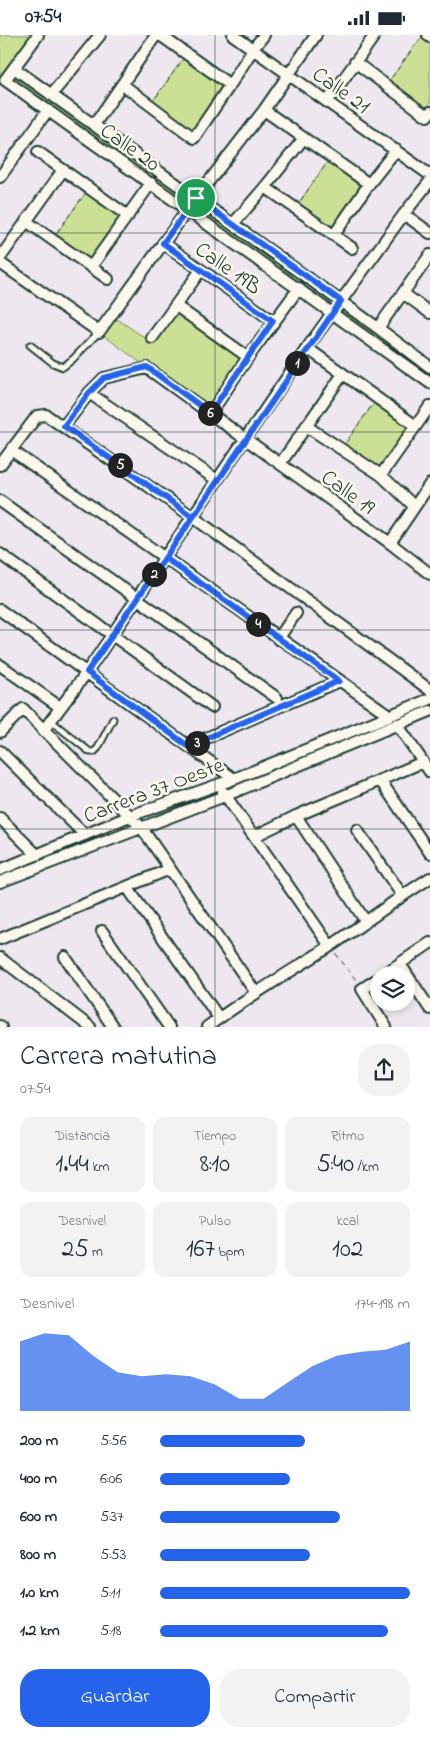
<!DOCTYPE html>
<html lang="es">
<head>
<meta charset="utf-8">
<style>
	:root { --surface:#fff; --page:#f2f2f3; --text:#1f2937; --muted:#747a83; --accent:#2563eb }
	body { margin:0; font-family:"Indie Flower",sans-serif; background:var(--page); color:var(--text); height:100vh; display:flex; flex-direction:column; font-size:19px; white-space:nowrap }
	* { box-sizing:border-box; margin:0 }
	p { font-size:16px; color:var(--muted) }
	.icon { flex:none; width:28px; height:28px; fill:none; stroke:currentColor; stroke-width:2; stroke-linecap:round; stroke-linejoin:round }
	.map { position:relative; height:992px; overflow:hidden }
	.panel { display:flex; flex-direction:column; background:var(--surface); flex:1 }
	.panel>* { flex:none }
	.fabs { position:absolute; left:370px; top:931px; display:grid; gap:10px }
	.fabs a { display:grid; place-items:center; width:45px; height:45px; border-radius:50%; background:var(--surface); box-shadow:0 2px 8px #0003; font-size:25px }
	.pin { position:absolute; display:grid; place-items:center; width:42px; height:42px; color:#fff; margin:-21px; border:2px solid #fff; border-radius:50%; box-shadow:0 1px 5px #0007 }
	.km { position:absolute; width:25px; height:25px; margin:-12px; border-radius:50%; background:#222; color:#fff; font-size:14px; line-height:25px; text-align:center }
	.round { display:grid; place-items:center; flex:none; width:52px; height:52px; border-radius:20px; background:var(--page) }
	.head { display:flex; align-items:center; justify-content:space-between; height:85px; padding:0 20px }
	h1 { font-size:28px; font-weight:600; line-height:38px }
	.figures { display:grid; grid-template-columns:repeat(3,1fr); gap:8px; height:85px; padding:5px 20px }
	.figures div { display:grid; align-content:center; border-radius:12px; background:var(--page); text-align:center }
	.figures b { font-size:25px; font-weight:600 }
	.figures small { font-size:14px; font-weight:400 }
	.figures p { font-size:14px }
	.chart { height:140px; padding:10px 20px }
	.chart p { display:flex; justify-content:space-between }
	.chart svg { width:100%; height:90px; margin-top:5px; fill:var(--accent); opacity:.7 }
	.primary-button { display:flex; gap:10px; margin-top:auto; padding:10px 20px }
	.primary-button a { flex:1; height:58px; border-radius:20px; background:var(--accent); color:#fff; font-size:20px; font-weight:600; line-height:58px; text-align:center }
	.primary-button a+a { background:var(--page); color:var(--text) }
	ul { padding:0 20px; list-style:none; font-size:16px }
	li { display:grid; grid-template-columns:80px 60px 1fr; align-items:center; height:38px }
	li i { height:12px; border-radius:6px; background:var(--accent) }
	.status { display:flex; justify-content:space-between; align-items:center; height:35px; padding:0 25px; background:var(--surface); direction:ltr }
	.status svg { height:14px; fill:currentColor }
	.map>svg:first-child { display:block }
	.grass { fill:url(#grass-dots); stroke:#768e64 }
	.park { fill:#cce095; stroke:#768e64 }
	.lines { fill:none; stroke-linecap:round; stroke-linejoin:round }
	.service-casing { stroke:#1f3d34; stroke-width:9 }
	.minor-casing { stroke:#1f3d34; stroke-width:14 }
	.path { stroke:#1f3d34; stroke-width:1; stroke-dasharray:5 4; stroke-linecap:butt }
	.service { stroke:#fbf7ec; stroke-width:5 }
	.minor { stroke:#fbf7ec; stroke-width:10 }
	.route-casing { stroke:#fff; stroke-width:10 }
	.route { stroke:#2563eb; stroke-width:6 }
	.grid { fill:none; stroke:#1f3d34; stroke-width:1; stroke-opacity:0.55 }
	.labels { text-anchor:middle; stroke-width:5; stroke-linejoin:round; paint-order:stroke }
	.street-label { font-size:22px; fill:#1f3d34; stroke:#fbf7ec }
</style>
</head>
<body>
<div class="status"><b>07:54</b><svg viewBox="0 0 49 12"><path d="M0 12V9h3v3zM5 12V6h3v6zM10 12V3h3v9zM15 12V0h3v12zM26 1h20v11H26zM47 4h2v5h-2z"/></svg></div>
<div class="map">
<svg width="430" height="992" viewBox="0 0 430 992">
	<defs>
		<pattern id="grass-dots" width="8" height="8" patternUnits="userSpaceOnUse" patternTransform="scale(1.25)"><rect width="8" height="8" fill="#cce095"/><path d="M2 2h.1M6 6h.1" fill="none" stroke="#afc181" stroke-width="1.8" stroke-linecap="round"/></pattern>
	</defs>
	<rect width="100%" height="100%" fill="#eee7ef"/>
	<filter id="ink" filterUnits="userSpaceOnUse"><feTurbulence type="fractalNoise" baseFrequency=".02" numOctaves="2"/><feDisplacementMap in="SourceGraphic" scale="10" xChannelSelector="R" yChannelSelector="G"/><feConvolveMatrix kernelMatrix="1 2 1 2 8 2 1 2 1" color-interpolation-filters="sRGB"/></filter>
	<g filter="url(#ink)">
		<path class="grass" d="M14,33L430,332V348L5,45Z"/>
		<path class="park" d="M0,0H38L5,45L0,41Z
			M423,0L430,2V77L386,50Z
			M187,18L230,50L194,103L150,70Z
			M331,122L369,149L334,200L295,173Z
			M89,153L128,181L91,232L52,205Z
			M176,271L248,322L210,379L99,297L111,280L150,306Z
			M377,364L416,391L381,440L341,414Z"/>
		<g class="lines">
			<g class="service-casing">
				<path id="service" d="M30,310L53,328L63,332L73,324L99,297
					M51,686L90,717H94L98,713L113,684"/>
			</g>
			<g class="minor-casing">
				<path id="minor" d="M38,0L5,45L430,348
					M160,0L230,50
					M233,0L430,140
					M428,0L430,2
					M355,27L427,81L430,77
					M14,33L378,293L430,332
					M122,49L194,103L230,50L253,14L264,0
					M51,60L100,0
					M327,67L375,0
					M264,75L369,149
					M94,90L156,0
					M38,117L128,181
					M0,142L48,75
					M265,152L352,213
					M404,179L430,198
					M26,186L108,244
					M233,189L265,152L304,103
					M334,200L369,149L396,115
					M163,208L273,286
					M0,223L63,135
					M0,228L99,297L196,163L264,75L316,0
					M91,232L151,148
					M403,258L430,278
					M176,271L248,322
					M378,293L430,220
					M152,303L201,235
					M307,313L416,391
					M89,358L217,445
					M210,379L248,322L299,253
					M64,391L89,358L104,343L147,333L390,508L430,539
					M306,391L381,440L414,471
					M11,415L389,680
					M280,429L343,339
					M0,430L37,381L46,380L193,482L430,655
					M381,440L430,371
					M0,466L277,663
					M390,508L430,449
					M0,519L212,672
					M0,575L234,744
					M278,604L296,578
					M0,630L60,672
					M397,689L430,737
					M43,696L87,637L307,313L404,179L430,146
					M0,697L23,674L141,792L256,958
					M188,711L339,646
					M0,716L85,800
					M380,745L430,818
					M223,757L330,911
					M296,781L366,887
					M0,783L37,820
					M357,795L402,860
					M255,801L296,781L423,727
					M0,835L130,781L234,744L430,664
					M0,847L227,760L430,676
					M127,852L219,983
					M102,896L169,992
					M0,904L170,834
					M65,922L113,992
					M0,923L90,992
					M400,929L430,974
					M383,940L430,908
					M379,943L362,954L386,992
					M0,991L1,992
					M207,992C247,962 290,937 332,910C365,888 396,864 430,843"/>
			</g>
			<path class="path" d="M392,42L419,5
				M156,62L181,27
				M301,165L325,131
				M57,197L84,160
				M347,406L372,370
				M336,919L356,945"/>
			<use href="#service" class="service"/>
			<use href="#minor" class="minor"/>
		</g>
	</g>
	<g class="lines" filter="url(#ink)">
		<g class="route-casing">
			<path id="route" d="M196,163L341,266L87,637L188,711L339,646L165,523L193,482L64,391L89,358L104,343L147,332L210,378L273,286L163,208L196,163"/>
		</g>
		<use href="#route" class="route"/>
	</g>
	<path class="grid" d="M215,0V992M0,198H430M0,397H430M0,595H430M0,794H430"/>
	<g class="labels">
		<g class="street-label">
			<text transform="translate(342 54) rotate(35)" y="8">Calle 21</text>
			<text transform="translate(131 111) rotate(35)" y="8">Calle 20</text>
			<text transform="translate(229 232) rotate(35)" y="8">Calle 19B</text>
			<text transform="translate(349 456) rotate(36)" y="8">Calle 19</text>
			<text transform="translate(153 754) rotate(-21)" y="8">Carrera 37 Oeste</text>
		</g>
	</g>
</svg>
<div class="fabs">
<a><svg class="icon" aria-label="layers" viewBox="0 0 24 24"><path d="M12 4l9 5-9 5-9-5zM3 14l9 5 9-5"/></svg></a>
</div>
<div class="pin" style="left:196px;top:163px;background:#1e9e55"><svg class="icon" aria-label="arrive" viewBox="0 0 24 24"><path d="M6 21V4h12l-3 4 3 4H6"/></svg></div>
<b class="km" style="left:297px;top:328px">1</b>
<b class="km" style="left:154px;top:539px">2</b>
<b class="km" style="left:197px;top:708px">3</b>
<b class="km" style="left:258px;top:589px">4</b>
<b class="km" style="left:120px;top:430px">5</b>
<b class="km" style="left:210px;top:378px">6</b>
</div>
<section class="panel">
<div class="head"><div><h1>Carrera matutina</h1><p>07:54</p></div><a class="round"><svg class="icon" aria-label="share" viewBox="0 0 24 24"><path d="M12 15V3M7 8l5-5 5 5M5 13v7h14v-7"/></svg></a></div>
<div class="figures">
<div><p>Distancia</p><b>1.44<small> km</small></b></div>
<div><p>Tiempo</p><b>8:10</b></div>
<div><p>Ritmo</p><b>5:40<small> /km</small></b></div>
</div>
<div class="figures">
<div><p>Desnivel</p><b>25<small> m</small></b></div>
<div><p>Pulso</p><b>167<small> bpm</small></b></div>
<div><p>kcal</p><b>102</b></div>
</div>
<div class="chart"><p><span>Desnivel</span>174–198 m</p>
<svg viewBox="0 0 160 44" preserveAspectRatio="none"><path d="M0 44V10L10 6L20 7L30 17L40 25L50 27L60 26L70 27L80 31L90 38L100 38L110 30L120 22L130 17L140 15L150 14L160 10V44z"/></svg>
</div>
<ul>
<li><b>200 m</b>5:56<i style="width:58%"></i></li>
<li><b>400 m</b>6:06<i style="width:52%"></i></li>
<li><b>600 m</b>5:37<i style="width:72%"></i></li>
<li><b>800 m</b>5:53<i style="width:60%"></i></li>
<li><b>1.0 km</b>5:11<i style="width:100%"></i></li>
<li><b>1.2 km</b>5:18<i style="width:91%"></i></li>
</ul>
<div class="primary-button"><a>Guardar</a><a>Compartir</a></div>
</section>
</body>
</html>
